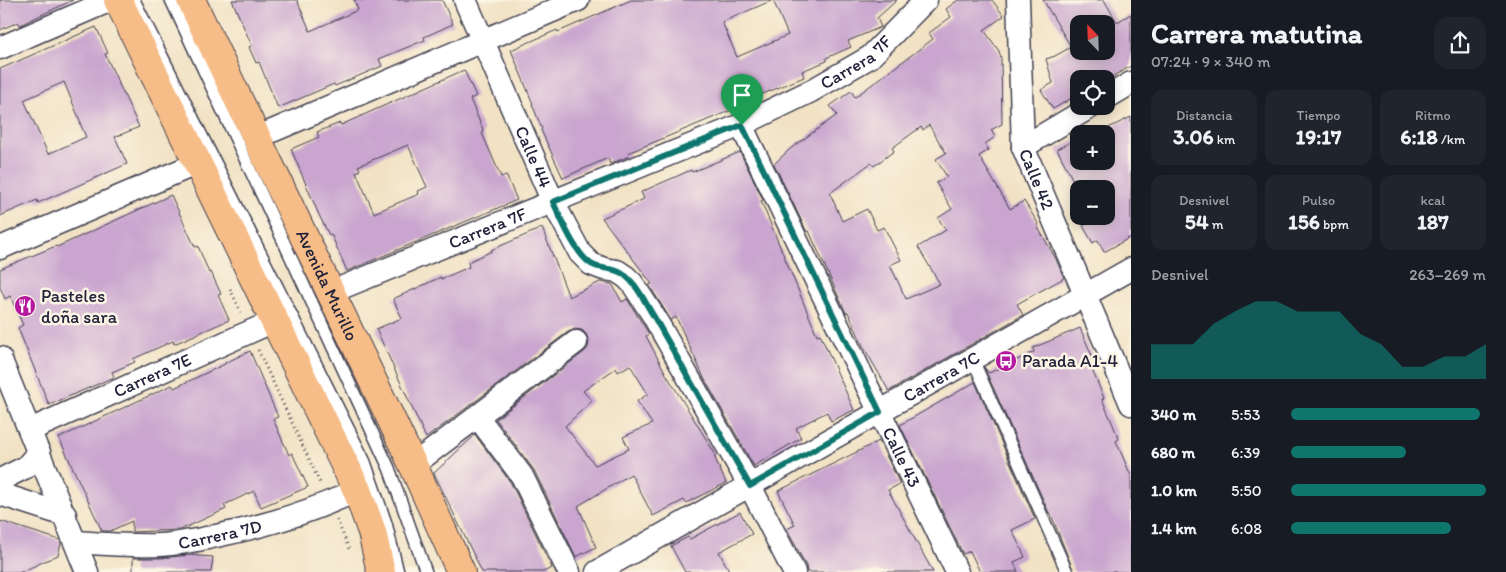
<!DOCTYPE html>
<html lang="es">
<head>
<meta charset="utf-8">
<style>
	:root { --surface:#171b24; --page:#20242c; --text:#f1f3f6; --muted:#9ea1a6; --accent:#0f766e }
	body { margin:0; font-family:Itim,sans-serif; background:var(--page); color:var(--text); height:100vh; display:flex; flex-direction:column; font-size:19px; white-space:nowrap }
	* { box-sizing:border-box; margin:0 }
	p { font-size:16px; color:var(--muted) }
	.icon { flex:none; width:28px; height:28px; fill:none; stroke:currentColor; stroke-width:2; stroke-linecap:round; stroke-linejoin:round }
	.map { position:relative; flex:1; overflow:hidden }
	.panel { display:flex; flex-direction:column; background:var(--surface); width:375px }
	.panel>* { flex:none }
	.needle { width:32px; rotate:337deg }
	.fabs { position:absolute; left:1070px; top:15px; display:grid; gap:10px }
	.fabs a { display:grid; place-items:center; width:45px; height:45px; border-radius:10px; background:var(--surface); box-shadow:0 2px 12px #0003; font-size:25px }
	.pin { position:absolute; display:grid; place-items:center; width:42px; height:42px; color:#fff; margin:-51px -21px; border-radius:50% 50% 50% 0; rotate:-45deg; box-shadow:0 0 5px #0007 }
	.pin .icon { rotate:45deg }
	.round { display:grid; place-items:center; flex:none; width:52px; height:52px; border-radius:15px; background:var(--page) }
	.overview { display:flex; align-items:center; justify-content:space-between; height:85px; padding:0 20px }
	h1 { font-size:28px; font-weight:800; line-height:38px }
	.stats { display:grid; grid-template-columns:repeat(3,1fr); gap:8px; height:85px; padding:5px 20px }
	.stats div { display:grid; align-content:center; border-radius:12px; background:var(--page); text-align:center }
	.stats b { font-size:21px; font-weight:800 }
	.stats small { font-size:14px; font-weight:400 }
	.stats p { font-size:14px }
	.chart { height:140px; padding:10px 20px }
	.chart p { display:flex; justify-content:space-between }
	.chart svg { width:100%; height:90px; margin-top:5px; fill:var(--accent); opacity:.7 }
	ul { padding:0 20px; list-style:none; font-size:16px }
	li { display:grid; grid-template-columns:80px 60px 1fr; align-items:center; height:38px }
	li i { height:12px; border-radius:6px; background:var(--accent) }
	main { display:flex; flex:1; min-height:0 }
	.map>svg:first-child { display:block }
	.building { fill:#c9a5cf; fill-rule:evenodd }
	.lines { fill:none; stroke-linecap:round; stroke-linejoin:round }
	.service-casing { stroke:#413f50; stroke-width:14 }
	.minor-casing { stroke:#413f50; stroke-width:25 }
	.primary-casing { stroke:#413f50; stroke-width:30 }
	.path { stroke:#413f50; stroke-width:3; stroke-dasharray:1 4; stroke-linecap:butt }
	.service { stroke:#fff; stroke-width:11 }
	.minor { stroke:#fff; stroke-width:22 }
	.primary { stroke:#f7bd88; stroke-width:28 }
	.route-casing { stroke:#fff; stroke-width:10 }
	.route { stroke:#0f766e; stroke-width:6 }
	.labels { text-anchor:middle; stroke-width:5; stroke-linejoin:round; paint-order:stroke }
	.street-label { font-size:18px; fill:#22223b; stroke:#fcf5e5 }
	.poi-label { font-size:18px; fill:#22223b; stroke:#fcf5e5; text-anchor:start }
</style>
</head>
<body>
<main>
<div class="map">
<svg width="1131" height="572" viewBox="0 0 1131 572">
	<rect width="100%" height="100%" fill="#fcf5e5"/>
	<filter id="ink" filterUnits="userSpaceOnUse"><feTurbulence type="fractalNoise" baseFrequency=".02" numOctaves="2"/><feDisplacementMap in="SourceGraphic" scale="10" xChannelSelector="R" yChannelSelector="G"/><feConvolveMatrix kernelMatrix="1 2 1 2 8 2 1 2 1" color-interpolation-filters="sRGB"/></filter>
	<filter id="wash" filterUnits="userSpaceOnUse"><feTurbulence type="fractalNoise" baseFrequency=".0096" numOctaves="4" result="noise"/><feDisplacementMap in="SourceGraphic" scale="20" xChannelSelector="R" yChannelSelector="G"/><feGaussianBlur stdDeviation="1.12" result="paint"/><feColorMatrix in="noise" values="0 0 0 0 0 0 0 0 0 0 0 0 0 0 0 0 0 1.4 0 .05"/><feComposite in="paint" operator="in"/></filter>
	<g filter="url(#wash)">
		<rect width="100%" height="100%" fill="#f1e2c4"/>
		<g id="blocks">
			<path class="building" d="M0,0H73L20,25L18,22L0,30Z
				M232,0H297L310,31L358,10L354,0H442L453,24L424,37L425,40L379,59L382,66L335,86L334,84L278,108L259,62L256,63L249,47L252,46Z
				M631,0H897L877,18L881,27L848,41L851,47L826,58L827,61L802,71L804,77L751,99L752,101L729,111L628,153L629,156L610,164L608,158L563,178L541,130L542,129L532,104H533L511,50L557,30L558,32ZM773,0L788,35L737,57L722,22Z
				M958,0H992L1004,16L984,30L999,51L1001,58L1002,124L991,130L995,137L985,144L989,150L979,156L1010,209L1024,201L1039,225L1037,226L1056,259L1064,278L1017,304L1023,315L889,391L863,346L848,312L846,313L809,231L807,232L774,164L790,149L837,115L830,106L851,91L855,97L933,39L929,33L951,17L946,9ZM929,125L946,153L936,159L947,177L936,183L952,209L938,218L946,230L918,247L940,284L906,299L890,265L901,260L884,227L877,230L867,209L842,221L830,193L871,163L874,166L894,151L892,148L921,127L923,130Z
				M1043,0H1104L1117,22L1131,14V66L1106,80V77L1104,79H1079V94L1053,109L1041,90L1053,83L1046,59L1055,56L1071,47ZM1079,24H1106V51H1079Z
				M96,27L108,53L105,54L139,127L115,137L127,164L38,203L37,200L0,216V69ZM64,82L81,123H80L86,137L48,154L24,100Z
				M464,70L476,96L470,99L484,132L482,133L501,177L506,175L517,200L347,271L331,234L329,235L319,215L291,149L319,137L317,132L340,123L341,125ZM408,145L427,187L418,191L419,194L374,213L356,172L360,170L358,166Z
				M1131,117V237L1104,252L1098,240L1093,243L1083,226L1089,223L1085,216H1106V189H1079V192L1057,149L1079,138V161H1106V134H1096Z
				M740,152L763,200L761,201L817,335L820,334L854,410L831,421L827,412L796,428L801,438L754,466L705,380L676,317L671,320L649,285L652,284L602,218L644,199L641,192L691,170L692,172Z
				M171,195L195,247L198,246L209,273L211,272L221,294L218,295L229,320L174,344L173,341L133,359L135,362L112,372L114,377L49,405L18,328L23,325L10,296L5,299L0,287V269L56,246L57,247Z
				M542,228L569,297L600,282L612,284L622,302L627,299L649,334L646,336L666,374L716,455L714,456L726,483L686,503L684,500L653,516L631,474L578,506L596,547L576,557L534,470L496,419L584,352L588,348L589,341L586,334L582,330L575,329L568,332L426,438L376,329L402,318L393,299L441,277V279L469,267L468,262L492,251L491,250ZM630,365L648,394L637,401L652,424L623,437L629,449L595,465L565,426L592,401L583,391L616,368L618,372Z
				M1080,328L1093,358L1088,360L1104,398L1102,399L1119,439L1116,441L1131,476V572H1074L1050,512L1049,513L984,367L989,373L1034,352L1033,348Z
				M250,351L278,417L273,419L289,455L292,453L308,487L261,507L254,491L224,505L226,509L180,530L132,532V521L110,531H102L59,438L172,385L174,388L225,364V363Z
				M975,382L1035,519L1012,530L1025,557L1014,562L1018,572H980L970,551L963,554L900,425Z
				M475,435L511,483L552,568L543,572H482L434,473Z
				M879,441L900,484L888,490L933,572H807L806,566L787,529L795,525L778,491Z
				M740,512L752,534L719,552L730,572H685L671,546L688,537L690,539Z
				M0,521L60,540L61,544L58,555L21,572H0Z
				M189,555L213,557L211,572H133V558H161Z"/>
		</g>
	</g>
	<g filter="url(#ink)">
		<use href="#blocks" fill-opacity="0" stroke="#413f50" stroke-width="1"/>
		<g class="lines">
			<g class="service-casing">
				<path id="service" d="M134,0L365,462L386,523L398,572
					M171,0L389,468L426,572
					M973,360L1067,572"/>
			</g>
			<g class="minor-casing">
				<g id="minor">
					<path id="s1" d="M465,0L553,202L580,253L591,264L604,269L617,271L626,277L632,283L653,315L750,486L794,572"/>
					<path id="s2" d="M1018,0L1023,147L1131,404"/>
					<path d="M0,48L111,0"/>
					<path d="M1106,98L1131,83"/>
					<path id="s3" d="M741,125L957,572"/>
					<path d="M256,138L578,0"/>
					<path d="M1023,147L1092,106"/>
					<path d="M0,248L198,163"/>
					<path id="s4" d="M331,292L741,125L811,91L870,57L926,0"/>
					<path d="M0,358L87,572"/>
					<path d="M477,416L522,476L569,572"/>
					<path id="s5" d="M30,430L274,321"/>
					<path d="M413,465L576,342"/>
					<path d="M0,480L26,467L39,452"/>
					<path d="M0,494L65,515"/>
					<path id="s6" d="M76,542C104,544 132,546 160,545C179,544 198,540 216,536C265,526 312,512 357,490"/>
					<path id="s7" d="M597,572L1131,269"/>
				</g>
			</g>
			<g class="primary-casing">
				<g id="primary">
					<path d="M118,0L357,490L372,532L381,572"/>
					<path id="s8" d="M191,0L413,465L461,572"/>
				</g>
			</g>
			<path class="path" d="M230,289L241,312
				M258,350L321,485
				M337,520L349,549"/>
			<use href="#service" class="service"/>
			<use href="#minor" class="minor"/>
			<use href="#primary" class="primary"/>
		</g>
	</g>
	<g class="lines" filter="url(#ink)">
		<g class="route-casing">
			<path id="route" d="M742,125L880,412L750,486L653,315C644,301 634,277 617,271C609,268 599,269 591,264C574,252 562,220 553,202Z"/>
		</g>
		<use href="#route" class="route"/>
	</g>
	<defs>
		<g id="restaurant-disc" transform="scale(1.125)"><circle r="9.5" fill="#b5179e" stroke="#fcf5e5"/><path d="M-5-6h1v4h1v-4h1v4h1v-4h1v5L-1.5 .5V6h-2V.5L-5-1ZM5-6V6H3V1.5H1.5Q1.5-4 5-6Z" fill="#fff"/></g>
		<g id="bus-disc" transform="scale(1.125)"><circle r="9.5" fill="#b5179e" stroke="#fcf5e5"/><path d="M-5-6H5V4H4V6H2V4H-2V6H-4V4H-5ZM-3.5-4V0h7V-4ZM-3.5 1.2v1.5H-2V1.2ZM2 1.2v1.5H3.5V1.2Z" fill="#fff"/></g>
	</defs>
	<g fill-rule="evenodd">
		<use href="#restaurant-disc" x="25" y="306"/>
		<use href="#bus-disc" x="1006" y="361"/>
	</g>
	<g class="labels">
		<g class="street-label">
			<text dy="6" stroke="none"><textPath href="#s4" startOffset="574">Carrera 7F</textPath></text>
			<text dy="6" stroke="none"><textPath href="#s1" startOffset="171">Calle 44</textPath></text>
			<text dy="6" stroke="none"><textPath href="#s2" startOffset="182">Calle 42</textPath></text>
			<text dy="6" stroke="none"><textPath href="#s4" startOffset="169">Carrera 7F</textPath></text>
			<text dy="6" stroke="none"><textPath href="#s8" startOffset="316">Avenida Murillo</textPath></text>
			<text dy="6" stroke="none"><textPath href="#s5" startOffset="134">Carrera 7E</textPath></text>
			<text dy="6" stroke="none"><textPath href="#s7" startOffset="396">Carrera 7C</textPath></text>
			<text dy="6" stroke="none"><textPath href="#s3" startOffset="369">Calle 43</textPath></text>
			<text dy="6" stroke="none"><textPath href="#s6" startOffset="145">Carrera 7D</textPath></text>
		</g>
		<g class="poi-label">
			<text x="41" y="302">Pasteles<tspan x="41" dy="21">doña sara</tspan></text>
			<text x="1022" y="367">Parada A1-4</text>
		</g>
	</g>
</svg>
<div class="fabs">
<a><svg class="needle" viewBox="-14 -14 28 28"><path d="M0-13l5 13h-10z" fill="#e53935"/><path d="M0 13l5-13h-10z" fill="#9ea1a6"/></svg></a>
<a><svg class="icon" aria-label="locate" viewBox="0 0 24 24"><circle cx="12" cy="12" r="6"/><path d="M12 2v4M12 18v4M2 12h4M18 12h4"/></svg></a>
<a>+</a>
<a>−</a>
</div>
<div class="pin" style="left:742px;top:125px;background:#1e9e55"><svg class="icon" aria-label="arrive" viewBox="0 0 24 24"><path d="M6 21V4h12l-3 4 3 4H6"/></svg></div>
</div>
<section class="panel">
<div class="overview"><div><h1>Carrera matutina</h1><p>07:24 · 9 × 340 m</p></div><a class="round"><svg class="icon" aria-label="share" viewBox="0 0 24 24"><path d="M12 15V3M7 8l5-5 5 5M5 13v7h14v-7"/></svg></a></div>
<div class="stats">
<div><p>Distancia</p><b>3.06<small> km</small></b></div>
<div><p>Tiempo</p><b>19:17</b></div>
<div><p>Ritmo</p><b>6:18<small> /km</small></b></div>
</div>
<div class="stats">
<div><p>Desnivel</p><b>54<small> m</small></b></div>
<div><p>Pulso</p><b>156<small> bpm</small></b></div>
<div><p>kcal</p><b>187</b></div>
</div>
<div class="chart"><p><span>Desnivel</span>263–269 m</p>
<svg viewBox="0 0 160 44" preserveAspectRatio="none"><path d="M0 44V27L10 27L20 27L30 17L40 11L50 6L60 6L70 11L80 11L90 11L100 22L110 27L120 38L130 38L140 33L150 33L160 27V44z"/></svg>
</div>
<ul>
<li><b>340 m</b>5:53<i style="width:97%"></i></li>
<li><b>680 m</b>6:39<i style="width:59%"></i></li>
<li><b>1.0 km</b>5:50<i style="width:100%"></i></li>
<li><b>1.4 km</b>6:08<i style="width:82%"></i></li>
</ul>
</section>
</main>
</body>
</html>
